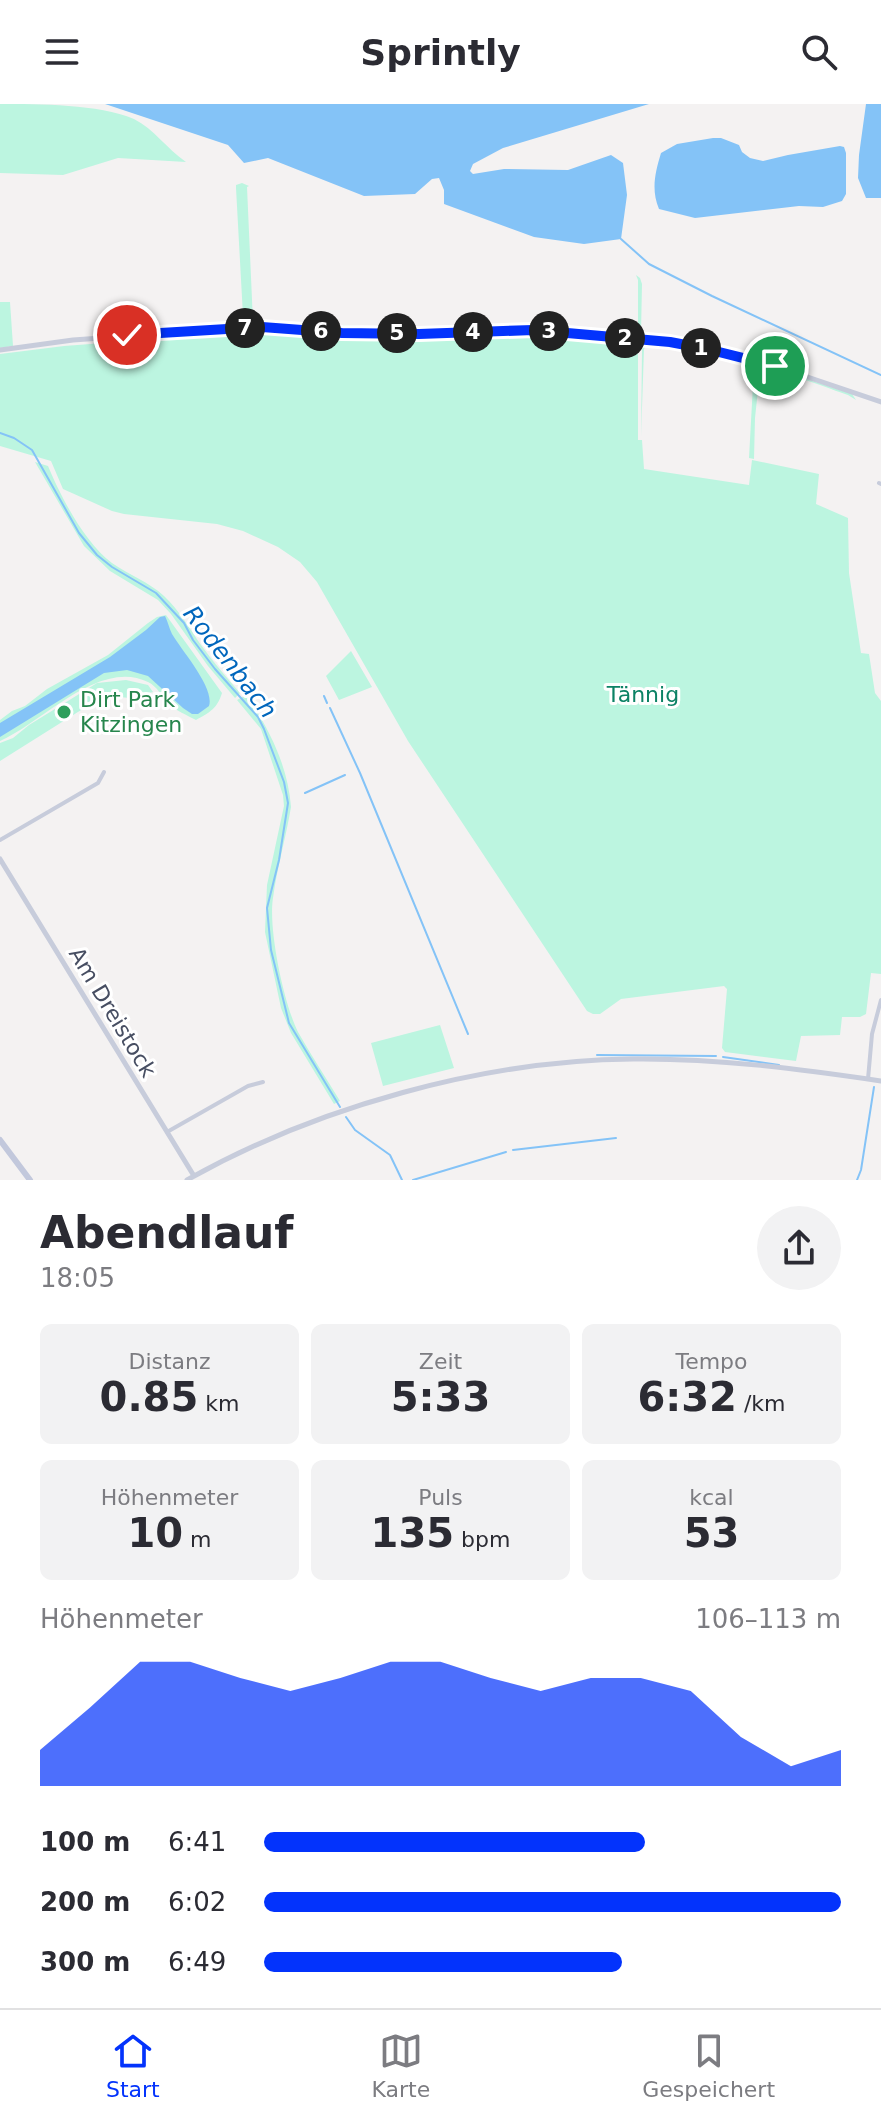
<!DOCTYPE html>
<html lang="de">
<head>
<meta charset="utf-8">
<style>
	:root { --surface:#fff; --page:#f2f2f3; --text:#2b2b33; --muted:#7c7c81; --line:#e1e1e2; --accent:#0333fc }
	body { margin:0; font-family:"DejaVu Sans",sans-serif; background:var(--page); color:var(--text); height:100vh; display:flex; flex-direction:column; font-size:30px; white-space:nowrap }
	* { box-sizing:border-box; margin:0 }
	p { font-size:26px; color:var(--muted) }
	.icon { flex:none; width:44px; height:44px; fill:none; stroke:currentColor; stroke-width:2; stroke-linecap:round; stroke-linejoin:round }
	.map { position:relative; height:1076px; overflow:hidden }
	.sheet { display:flex; flex-direction:column; background:var(--surface); flex:1 }
	.sheet>* { flex:none }
	.pin { position:absolute; display:grid; place-items:center; width:68px; height:68px; color:#fff; margin:-34px; border:4px solid #fff; border-radius:50%; box-shadow:0 2px 8px #0007 }
	.km { position:absolute; width:40px; height:40px; margin:-20px; border-radius:50%; background:#222; color:#fff; font-size:22px; line-height:40px; text-align:center }
	.round { display:grid; place-items:center; flex:none; width:84px; height:84px; border-radius:42px; background:var(--page) }
	.overview { display:flex; align-items:center; justify-content:space-between; height:136px; padding:0 40px }
	h1 { font-size:44px; font-weight:700; line-height:60px }
	.figures { display:grid; grid-template-columns:repeat(3,1fr); gap:12px; height:136px; padding:8px 40px }
	.figures div { display:grid; align-content:center; border-radius:12px; background:var(--page); text-align:center }
	.figures b { font-size:40px; font-weight:700 }
	.figures small { font-size:22px; font-weight:400 }
	.figures p { font-size:22px }
	.chart { height:224px; padding:16px 40px }
	.chart p { display:flex; justify-content:space-between }
	.chart svg { width:100%; height:144px; margin-top:8px; fill:var(--accent); opacity:.7 }
	ul { padding:0 40px; list-style:none; font-size:26px }
	li { display:grid; grid-template-columns:128px 96px 1fr; align-items:center; height:60px }
	li i { height:20px; border-radius:10px; background:var(--accent) }
	header { display:flex; justify-content:space-between; align-items:center; height:104px; padding:0 40px; background:var(--surface); font-size:36px; font-weight:700 }
	.tabs { display:flex; justify-content:space-around; align-items:center; height:112px; border-top:2px solid var(--line); background:var(--surface); font-size:22px; color:var(--muted) }
	.tabs a { display:grid; justify-items:center; gap:4px }
	.tabs .selected { color:var(--accent) }
	.map>svg:first-child { display:block }
	.green { fill:#bcf5e0 }
	.water { fill:#84c3f7 }
	.lines { fill:none; stroke-linecap:round; stroke-linejoin:round }
	.stream { stroke:#84c3f7; stroke-width:2 }
	.minor { stroke:#c7ccdb; stroke-width:4 }
	.tertiary { stroke:#c7ccdb; stroke-width:5 }
	.secondary { stroke:#c2c8dc; stroke-width:6 }
	.route-casing { stroke:#fff; stroke-width:16 }
	.route { stroke:#0333fc; stroke-width:10 }
	.leisure-dot { fill:#2e9e5b; stroke:#fff; stroke-width:3 }
	.labels { text-anchor:middle; stroke-width:6; stroke-linejoin:round; paint-order:stroke }
	.park-label { font-size:22px; fill:#0c8265; stroke:#fff }
	.leisure-label { font-size:22px; fill:#27864d; stroke:#fff; text-anchor:start }
	.street-label { font-size:22px; fill:#474e62; stroke:#fff }
	.water-label { font-size:24px; font-style:italic; fill:#0066bc; stroke:#fff }
</style>
</head>
<body>
<header><svg class="icon" aria-label="menu" viewBox="0 0 24 24"><path d="M4 6h16M4 12h16M4 18h16"/></svg>Sprintly<svg class="icon" aria-label="search" viewBox="0 0 24 24"><circle cx="10" cy="10" r="6"/><path d="M15 15l6 6"/></svg></header>
<div class="map">
<svg width="881" height="1076" viewBox="0 0 881 1076">
	<rect width="100%" height="100%" fill="#f4f2f2"/>
	<path class="green" d="M0,0C40,0 98,0 134,15C154,25 167,45 186,58L118,54L63,71L0,69Z
		M242,79L249,82L247,83L253,218L389,223H462L535,219L635,228L638,221V176L636,171L640,174L642,180L641,229L632,232L527,223L427,228L331,226L249,221L246,219L243,212L236,84V81Z
		M0,198H10L13,242L0,244Z
		M250,228L455,232L527,230L638,239V336H642L644,365L749,381L752,356L819,370L816,400L848,414L849,469L861,549L869,550L875,589L881,597V870L871,869L866,910L860,913H842L840,931L801,932L796,957L725,948L722,944L727,885L724,882L621,895L600,910H593L587,907L408,637L317,478L300,458L278,443L243,427L217,420L124,410L112,407L63,385L51,357L0,342V250L64,242Z
		M647,238C718,245 784,268 852,290L856,296L848,291C829,285 777,263 760,267L755,314L754,355L749,354L754,262L682,247L646,242L644,245L641,333L642,245Z
		M35,358L48,362C61,393 84,438 112,459C129,471 149,478 164,492C179,506 190,525 201,541C213,558 227,574 240,589L235,594L208,562L171,510L158,496L110,467L84,442Z
		M166,511L222,589C217,605 210,608 196,616C187,611 176,607 169,600C162,593 157,582 148,578C99,554 42,619 0,637V616L12,607L25,602L47,585L108,551L148,519L157,513Z
		M351,547L372,583L339,596L326,572Z
		M126,576L148,581L153,588L129,594L112,592L97,596L0,657V639L13,634L29,621L97,579Z
		M246,591C269,624 288,662 291,703C286,733 277,764 273,794C268,825 284,900 298,928C311,951 326,974 340,997L334,1000L291,929L281,904L265,828L267,781L284,702L283,691L261,625L237,596Z
		M440,921L454,964L383,982L371,939Z"/>
	<path class="water" d="M105,0H649L503,44L473,60L470,67L473,70L504,65L568,66L611,51L623,59L627,91L621,135L584,140L534,133L444,100V86L439,74L432,75L415,90L364,92L268,54L244,59L228,41Z
		M866,0H881V94H866L858,74L859,51Z
		M713,34H721L739,41L742,48L750,54L763,57L788,51L840,42L844,43L846,49V90L842,97L823,103L799,102L695,114L659,105C651,86 655,69 661,49L677,40Z
		M165,512C168,518 169,524 172,530C182,547 215,584 209,602L198,610H192L183,604L148,572L127,566L104,569L0,633V619L110,553L146,526L160,513Z"/>
	<g class="lines">
		<path class="stream" d="M621,135L649,160L712,192L881,271
			M0,329L14,334L32,346L79,429L97,451L112,463L156,489L184,519L193,536L215,565L258,613L264,625L284,678L288,699L279,756L267,804L271,846L289,919L340,1003
			M324,592L327,599
			M330,604L360,669L468,930
			M305,689L345,671
			M597,951L716,952
			M723,953L779,961
			M346,1013L355,1026L390,1051L402,1076
			M513,1046L616,1034
			M413,1076L506,1048
			M857,1076L861,1066L874,983"/>
		<path class="minor" d="M879,379L881,380
			M0,736L98,679L104,668
			M868,975L872,930L881,896
			M167,1028L248,982L263,978"/>
		<path class="tertiary" d="M0,246L73,236L242,224L419,230L533,226L670,238L707,245L775,262L881,298
			M0,755L194,1072
			M187,1076C316,1003 485,956 633,955C716,954 799,965 881,977"/>
		<path class="secondary" d="M0,1036L30,1076"/>
	</g>
	<g class="lines">
		<g class="route-casing">
			<path id="route" d="M127,231L262,223L342,229L419,230L533,226L670,238L707,245L775,262"/>
		</g>
		<use href="#route" class="route"/>
	</g>
	<circle class="leisure-dot" cx="64" cy="608" r="8"/>
	<g class="labels">
		<g class="park-label">
			<text x="643" y="598">Tännig</text>
		</g>
		<g class="leisure-label">
			<text x="80" y="603">Dirt Park<tspan x="80" dy="25">Kitzingen</tspan></text>
		</g>
		<g class="street-label">
			<text transform="translate(113 908) rotate(59)" y="8">Am Dreistock</text>
		</g>
		<g class="water-label">
			<text transform="translate(230 558) rotate(52)" y="8">Rodenbach</text>
		</g>
	</g>
</svg>
<div class="pin" style="left:775px;top:262px;background:#1e9e55"><svg class="icon" aria-label="arrive" viewBox="0 0 24 24"><path d="M6 21V4h12l-3 4 3 4H6"/></svg></div>
<div class="pin" style="left:127px;top:231px;background:#d93025"><svg class="icon" aria-label="check" viewBox="0 0 24 24"><path d="M5 12l5 5 9-10"/></svg></div>
<b class="km" style="left:701px;top:244px">1</b>
<b class="km" style="left:625px;top:234px">2</b>
<b class="km" style="left:549px;top:227px">3</b>
<b class="km" style="left:473px;top:228px">4</b>
<b class="km" style="left:397px;top:229px">5</b>
<b class="km" style="left:321px;top:227px">6</b>
<b class="km" style="left:245px;top:224px">7</b>
</div>
<section class="sheet">
<div class="overview"><div><h1>Abendlauf</h1><p>18:05</p></div><a class="round"><svg class="icon" aria-label="share" viewBox="0 0 24 24"><path d="M12 15V3M7 8l5-5 5 5M5 13v7h14v-7"/></svg></a></div>
<div class="figures">
<div><p>Distanz</p><b>0.85<small> km</small></b></div>
<div><p>Zeit</p><b>5:33</b></div>
<div><p>Tempo</p><b>6:32<small> /km</small></b></div>
</div>
<div class="figures">
<div><p>Höhenmeter</p><b>10<small> m</small></b></div>
<div><p>Puls</p><b>135<small> bpm</small></b></div>
<div><p>kcal</p><b>53</b></div>
</div>
<div class="chart"><p><span>Höhenmeter</span>106–113 m</p>
<svg viewBox="0 0 160 44" preserveAspectRatio="none"><path d="M0 44V33L10 20L20 6L30 6L40 11L50 15L60 11L70 6L80 6L90 11L100 15L110 11L120 11L130 15L140 29L150 38L160 33V44z"/></svg>
</div>
<ul>
<li><b>100 m</b>6:41<i style="width:66%"></i></li>
<li><b>200 m</b>6:02<i style="width:100%"></i></li>
<li><b>300 m</b>6:49<i style="width:62%"></i></li>
</ul>
</section>
<nav class="tabs">
<a class="selected"><svg class="icon" aria-label="home" viewBox="0 0 24 24"><path d="M3 11l9-7 9 7M6 9v11h12V9"/></svg>Start</a>
<a><svg class="icon" aria-label="map" viewBox="0 0 24 24"><path d="M3 6l6-2 6 2 6-2v14l-6 2-6-2-6 2zM9 4v14M15 6v14"/></svg>Karte</a>
<a><svg class="icon" aria-label="saved" viewBox="0 0 24 24"><path d="M7 4h10v16l-5-4-5 4z"/></svg>Gespeichert</a>
</nav>
</body>
</html>
